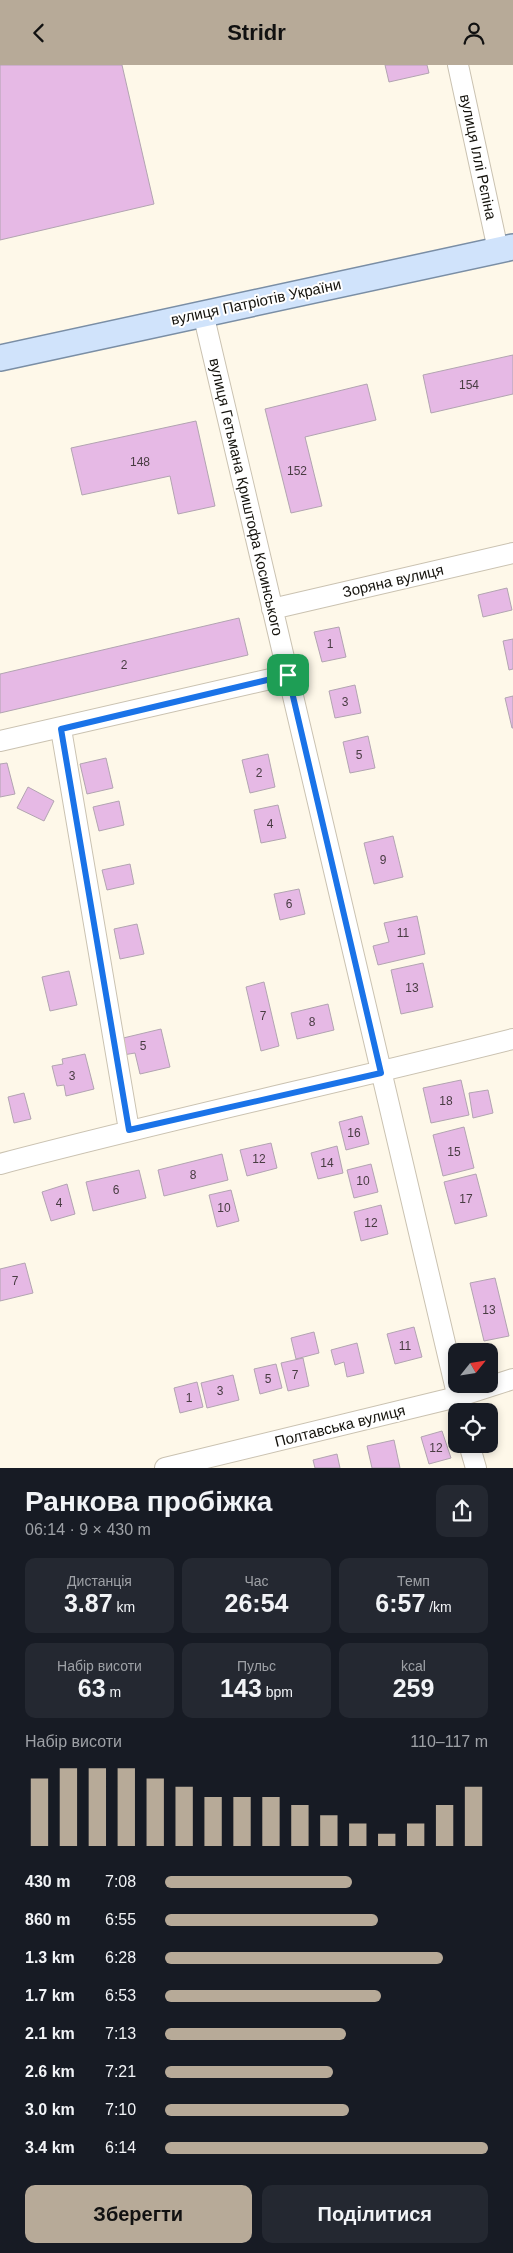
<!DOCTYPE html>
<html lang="uk">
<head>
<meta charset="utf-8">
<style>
	:root { --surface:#171b24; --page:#242831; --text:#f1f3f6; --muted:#9ea1a6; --accent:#b7aa98 }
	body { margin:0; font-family:Helvetica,sans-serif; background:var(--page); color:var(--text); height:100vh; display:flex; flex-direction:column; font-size:19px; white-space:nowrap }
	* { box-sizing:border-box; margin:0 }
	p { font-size:16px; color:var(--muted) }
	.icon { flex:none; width:28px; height:28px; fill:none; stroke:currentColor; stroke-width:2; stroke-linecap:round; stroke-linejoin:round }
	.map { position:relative; height:1403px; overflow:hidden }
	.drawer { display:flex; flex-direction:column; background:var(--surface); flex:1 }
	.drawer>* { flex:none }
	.needle { width:32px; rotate:60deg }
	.fabs { position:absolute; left:448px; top:1278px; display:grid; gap:10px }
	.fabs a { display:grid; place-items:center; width:50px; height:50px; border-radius:10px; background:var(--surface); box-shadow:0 2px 8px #0003; font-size:25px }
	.pin { position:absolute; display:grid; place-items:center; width:42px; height:42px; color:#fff; margin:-21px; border-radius:10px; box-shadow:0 2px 8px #0006 }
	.round { display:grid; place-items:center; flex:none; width:52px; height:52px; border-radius:10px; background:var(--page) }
	.head { display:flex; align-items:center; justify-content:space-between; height:85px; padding:0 25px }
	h1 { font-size:28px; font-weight:800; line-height:38px }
	.stats { display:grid; grid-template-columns:repeat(3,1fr); gap:8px; height:85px; padding:5px 25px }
	.stats div { display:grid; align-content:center; border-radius:10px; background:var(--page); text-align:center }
	.stats b { font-size:25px; font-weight:800 }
	.stats small { font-size:14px; font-weight:400 }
	.stats p { font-size:14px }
	.chart { height:140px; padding:10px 25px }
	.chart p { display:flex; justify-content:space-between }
	.chart svg { width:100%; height:90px; margin-top:5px; stroke:var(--accent); stroke-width:6 }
	.cta { display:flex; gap:10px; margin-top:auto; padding:10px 25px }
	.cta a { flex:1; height:58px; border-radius:10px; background:var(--accent); color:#111; font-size:20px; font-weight:800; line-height:58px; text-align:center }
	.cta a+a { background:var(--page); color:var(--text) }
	ul { padding:0 25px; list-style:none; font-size:16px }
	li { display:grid; grid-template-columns:80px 60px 1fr; align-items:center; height:38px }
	li i { height:12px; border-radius:6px; background:var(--accent) }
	header { display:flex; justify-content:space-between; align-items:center; height:65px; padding:0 25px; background:var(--accent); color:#111; font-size:22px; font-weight:800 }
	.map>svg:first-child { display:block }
	.building { fill:#e6b9e5; stroke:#b2a4b1 }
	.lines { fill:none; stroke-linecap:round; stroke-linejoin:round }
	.minor-casing { stroke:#cac2b1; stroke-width:22 }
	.major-casing { stroke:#7a8ea5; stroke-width:28 }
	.minor { stroke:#fff; stroke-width:20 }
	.major { stroke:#d0e3fb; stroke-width:25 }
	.route-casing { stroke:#fff; stroke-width:10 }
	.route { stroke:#1a73e8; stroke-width:6 }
	.labels { text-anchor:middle; stroke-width:4; stroke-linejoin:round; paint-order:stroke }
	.number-label { font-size:12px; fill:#483c42 }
	.street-label { font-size:15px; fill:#14120c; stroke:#fff }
</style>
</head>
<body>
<header><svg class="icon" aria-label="back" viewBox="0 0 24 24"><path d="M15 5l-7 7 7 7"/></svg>Stridr<svg class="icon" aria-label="person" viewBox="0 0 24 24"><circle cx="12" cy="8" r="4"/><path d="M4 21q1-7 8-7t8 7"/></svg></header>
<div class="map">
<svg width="513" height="1403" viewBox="0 0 513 1403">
	<rect width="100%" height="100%" fill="#fef8e9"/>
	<path class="building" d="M0,0H122L154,139L0,175Z
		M385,0H427L429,8L389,17Z
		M513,290V329L431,348L423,310Z
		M367,319L376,355L305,372L322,441L291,448L265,344Z
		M196,356L215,441L178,449L170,411L82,430L71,383Z
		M507,523L512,545L483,552L478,530Z
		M239,553L248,590L0,648V609Z
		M339,562L346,592L322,597L314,567Z
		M513,574V604L509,605L503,576Z
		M355,620L361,648L335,653L329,626Z
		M513,631V663H512L505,633Z
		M368,671L375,703L350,708L343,677Z
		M268,689L275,722L250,728L242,695Z
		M106,693L113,723L87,729L80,699Z
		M7,698L15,729L0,732V699Z
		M28,722L54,736L44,756L17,743Z
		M119,736L124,760L99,766L93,742Z
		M278,740L286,773L261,778L254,745Z
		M393,771L403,812L374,819L364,778Z
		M130,799L134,819L107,825L102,805Z
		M299,824L305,849L280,855L274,829Z
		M417,851L425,889L378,900L373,881L389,877L384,858Z
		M137,859L144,889L120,894L114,864Z
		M423,898L433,942L401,949L391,905Z
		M69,906L77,940L50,946L42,912Z
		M264,917L279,981L261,986L246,922Z
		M328,939L334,965L297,974L291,948Z
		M161,964L170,1002L140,1009L135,988L123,990L119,974Z
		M85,989L94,1024L66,1031L64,1020L57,1021L52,1001L63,999L62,994Z
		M461,1015L469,1050L431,1058L423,1023Z
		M488,1025L493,1048L473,1053L469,1028Z
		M24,1028L31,1054L14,1058L8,1032Z
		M362,1051L369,1079L346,1085L339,1057Z
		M464,1062L474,1103L443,1111L433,1070Z
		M271,1078L277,1103L247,1111L240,1085Z
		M337,1081L343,1108L318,1114L311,1088Z
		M222,1089L228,1115L164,1131L158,1105Z
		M371,1099L378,1127L354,1133L347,1105Z
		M139,1105L146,1133L93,1146L86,1117Z
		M476,1109L487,1151L455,1159L444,1117Z
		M67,1119L75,1149L51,1156L42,1127Z
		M231,1125L239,1156L217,1162L209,1130Z
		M381,1140L388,1169L361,1176L354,1147Z
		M25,1198L33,1228L0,1236V1204Z
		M495,1213L509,1271L484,1276L470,1218Z
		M414,1262L422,1292L395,1299L387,1269Z
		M314,1267L319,1288L296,1294L291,1273Z
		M357,1278L364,1308L347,1312L344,1297L335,1300L331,1285Z
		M303,1293L309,1321L288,1326L281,1298Z
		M276,1299L282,1323L260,1329L254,1304Z
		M233,1310L239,1335L207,1343L201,1318Z
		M197,1317L203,1342L180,1348L174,1323Z
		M442,1366L451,1393L429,1399L421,1372Z
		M394,1375L400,1403H372L367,1381Z
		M337,1389L340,1403H315L313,1395Z"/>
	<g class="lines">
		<g class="minor-casing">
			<path id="minor" d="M458,0L498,185
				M203,248L461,1346
				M272,544L513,488
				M61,664L129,1065
				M0,676L288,610
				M0,1099C170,1054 342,1017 513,974
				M469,1379L476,1403
				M165,1403L457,1332L513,1314"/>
		</g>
		<g class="major-casing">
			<path id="major" d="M0,293L513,182"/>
		</g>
		<use href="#minor" class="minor"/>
		<use href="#major" class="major"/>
	</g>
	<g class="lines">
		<g class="route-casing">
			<path id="route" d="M288,610L381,1008L129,1065L61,664Z"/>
		</g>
		<use href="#route" class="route"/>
	</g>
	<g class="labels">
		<g class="number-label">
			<text x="469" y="324">154</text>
			<text x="140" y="401">148</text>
			<text x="297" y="410">152</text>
			<text x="330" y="583">1</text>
			<text x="124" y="604">2</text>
			<text x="345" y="641">3</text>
			<text x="359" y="694">5</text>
			<text x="259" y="712">2</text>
			<text x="270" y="763">4</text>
			<text x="383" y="799">9</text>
			<text x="289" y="843">6</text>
			<text x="403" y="872">11</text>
			<text x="412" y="927">13</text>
			<text x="263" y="955">7</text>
			<text x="312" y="961">8</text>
			<text x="143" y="985">5</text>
			<text x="72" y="1015">3</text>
			<text x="446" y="1040">18</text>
			<text x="354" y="1072">16</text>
			<text x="454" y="1091">15</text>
			<text x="259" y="1098">12</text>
			<text x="327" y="1102">14</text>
			<text x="193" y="1114">8</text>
			<text x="363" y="1120">10</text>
			<text x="116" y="1129">6</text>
			<text x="466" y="1138">17</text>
			<text x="59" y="1142">4</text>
			<text x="224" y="1147">10</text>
			<text x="371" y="1162">12</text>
			<text x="15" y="1220">7</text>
			<text x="489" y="1249">13</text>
			<text x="405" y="1285">11</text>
			<text x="295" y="1314">7</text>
			<text x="268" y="1318">5</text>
			<text x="220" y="1330">3</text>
			<text x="189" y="1337">1</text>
			<text x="436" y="1387">12</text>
		</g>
		<g class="street-label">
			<text transform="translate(478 92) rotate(78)" y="5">вулиця Іллі Рєпіна</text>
			<text transform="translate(256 237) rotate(-12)" y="5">вулиця Патріотів України</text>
			<text transform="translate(246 432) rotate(77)" y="5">вулиця Гетьмана Криштофа Косинського</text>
			<text transform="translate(393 516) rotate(-13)" y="5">Зоряна вулиця</text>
			<text transform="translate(340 1361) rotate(-14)" y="5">Полтавська вулиця</text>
		</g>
	</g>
</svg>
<div class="fabs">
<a><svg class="needle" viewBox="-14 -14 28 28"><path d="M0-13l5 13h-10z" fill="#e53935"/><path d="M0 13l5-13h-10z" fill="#9ea1a6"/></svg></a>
<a><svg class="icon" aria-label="locate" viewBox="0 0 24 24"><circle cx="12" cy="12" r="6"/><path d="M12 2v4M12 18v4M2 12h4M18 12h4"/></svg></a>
</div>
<div class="pin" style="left:288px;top:610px;background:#1e9e55"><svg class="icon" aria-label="arrive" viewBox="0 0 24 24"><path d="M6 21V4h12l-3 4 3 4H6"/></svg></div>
</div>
<section class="drawer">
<div class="head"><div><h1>Ранкова пробіжка</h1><p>06:14 · 9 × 430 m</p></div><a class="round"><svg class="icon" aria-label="share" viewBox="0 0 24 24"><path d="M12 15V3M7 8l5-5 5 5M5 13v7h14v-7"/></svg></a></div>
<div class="stats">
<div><p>Дистанція</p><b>3.87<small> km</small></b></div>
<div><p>Час</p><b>26:54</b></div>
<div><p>Темп</p><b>6:57<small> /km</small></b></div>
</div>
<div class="stats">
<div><p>Набір висоти</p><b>63<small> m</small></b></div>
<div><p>Пульс</p><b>143<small> bpm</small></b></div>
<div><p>kcal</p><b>259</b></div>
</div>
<div class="chart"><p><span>Набір висоти</span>110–117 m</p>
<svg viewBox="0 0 160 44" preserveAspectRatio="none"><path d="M5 44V11M15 44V6M25 44V6M35 44V6M45 44V11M55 44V15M65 44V20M75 44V20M85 44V20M95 44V24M105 44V29M115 44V33M125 44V38M135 44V33M145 44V24M155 44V15"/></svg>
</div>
<ul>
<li><b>430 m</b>7:08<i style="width:58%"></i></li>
<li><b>860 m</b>6:55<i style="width:66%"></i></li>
<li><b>1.3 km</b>6:28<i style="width:86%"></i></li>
<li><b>1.7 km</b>6:53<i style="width:67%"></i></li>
<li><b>2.1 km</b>7:13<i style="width:56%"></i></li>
<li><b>2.6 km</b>7:21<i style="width:52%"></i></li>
<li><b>3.0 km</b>7:10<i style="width:57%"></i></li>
<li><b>3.4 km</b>6:14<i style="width:100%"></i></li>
</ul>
<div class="cta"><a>Зберегти</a><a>Поділитися</a></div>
</section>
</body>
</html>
